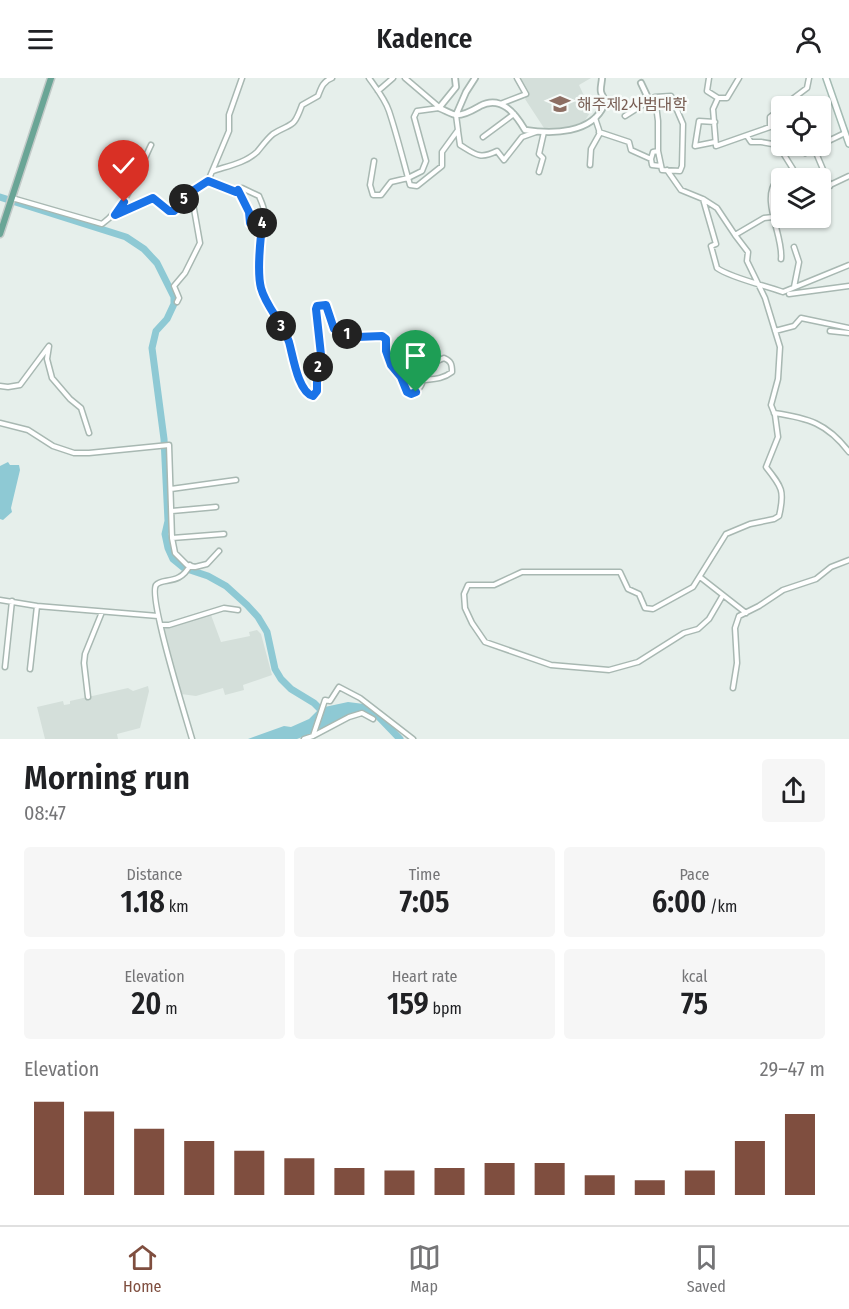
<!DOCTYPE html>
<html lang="en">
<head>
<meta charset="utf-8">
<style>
	:root { --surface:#fff; --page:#f6f6f6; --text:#202124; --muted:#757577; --line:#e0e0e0; --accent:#7f4e3f }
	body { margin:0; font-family:"Fira Sans Condensed","Noto Sans KR",sans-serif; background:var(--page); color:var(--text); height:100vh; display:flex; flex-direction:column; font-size:22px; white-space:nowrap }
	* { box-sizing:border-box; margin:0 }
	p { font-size:20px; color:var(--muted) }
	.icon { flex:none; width:33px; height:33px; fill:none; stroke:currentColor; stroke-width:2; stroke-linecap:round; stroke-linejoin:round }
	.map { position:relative; height:661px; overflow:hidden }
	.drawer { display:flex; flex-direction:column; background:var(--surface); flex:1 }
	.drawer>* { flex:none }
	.buttons { position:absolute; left:771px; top:18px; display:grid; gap:12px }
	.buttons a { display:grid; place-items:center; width:60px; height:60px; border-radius:6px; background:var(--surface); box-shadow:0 2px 4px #0004; font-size:30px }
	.pin { position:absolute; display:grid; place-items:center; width:51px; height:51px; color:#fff; margin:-62px -26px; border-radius:50% 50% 50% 0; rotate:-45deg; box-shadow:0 0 6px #0007 }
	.pin .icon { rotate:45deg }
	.km { position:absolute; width:30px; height:30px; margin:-15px; border-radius:50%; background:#222; color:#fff; font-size:16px; line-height:30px; text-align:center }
	.round { display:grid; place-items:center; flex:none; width:63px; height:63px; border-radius:6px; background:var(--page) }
	.overview { display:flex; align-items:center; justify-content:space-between; height:102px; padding:0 24px }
	h1 { font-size:33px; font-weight:600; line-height:45px }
	.stats { display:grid; grid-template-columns:repeat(3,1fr); gap:9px; height:102px; padding:6px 24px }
	.stats div { display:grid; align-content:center; border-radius:6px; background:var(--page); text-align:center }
	.stats b { font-size:30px; font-weight:600 }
	.stats small { font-size:16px; font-weight:400 }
	.stats p { font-size:16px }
	.chart { height:168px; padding:12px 24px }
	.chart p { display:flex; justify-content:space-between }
	.chart svg { width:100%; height:108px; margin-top:6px; stroke:var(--accent); stroke-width:6 }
	header { display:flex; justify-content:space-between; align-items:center; height:78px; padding:0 24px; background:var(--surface); font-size:27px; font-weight:600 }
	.tabs { display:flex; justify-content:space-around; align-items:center; height:84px; border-top:2px solid var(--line); background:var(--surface); font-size:16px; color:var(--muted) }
	.tabs a { display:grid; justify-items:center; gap:3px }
	.tabs .active { color:var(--accent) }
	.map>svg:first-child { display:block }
	.built { fill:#d4dfda }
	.water { fill:#8ec9d4 }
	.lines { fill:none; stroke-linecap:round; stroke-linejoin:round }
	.river { stroke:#8ec9d4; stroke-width:7 }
	.minor-casing { stroke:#a8b8b2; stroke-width:7 }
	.tertiary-casing { stroke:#a8b8b2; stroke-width:8 }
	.secondary-casing { stroke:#a4bbb3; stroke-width:8 }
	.primary-casing { stroke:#c2cac8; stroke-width:9 }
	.minor { stroke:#fff; stroke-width:4 }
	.tertiary { stroke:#fff; stroke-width:4.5 }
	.secondary { stroke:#fff; stroke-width:5 }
	.primary { stroke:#6aa596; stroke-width:6 }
	.route-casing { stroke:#fff; stroke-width:12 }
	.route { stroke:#1a73e8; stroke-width:8 }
	.labels { text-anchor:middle; stroke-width:5; stroke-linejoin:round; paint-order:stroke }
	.education-label { font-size:16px; fill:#785e54; stroke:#f7fbf9; text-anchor:start }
</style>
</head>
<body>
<header><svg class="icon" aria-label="menu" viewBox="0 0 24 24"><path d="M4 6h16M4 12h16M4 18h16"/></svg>Kadence<svg class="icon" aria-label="person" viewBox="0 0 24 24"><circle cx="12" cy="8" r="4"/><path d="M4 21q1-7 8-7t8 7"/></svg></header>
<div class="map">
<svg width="849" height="661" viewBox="0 0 849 661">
	<rect width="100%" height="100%" fill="#e6efeb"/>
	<path class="built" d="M521,0H591L579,7L586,22L589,20L593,30L584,44L561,51L544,50L525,21L529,14Z
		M211,537L221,564L250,558L249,554L257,552L261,556L272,597L243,607L244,612L225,617L223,610L196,618L181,616L163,551Z
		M148,608L149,613L140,650L117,656L118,661H45L37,629L63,623L64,627L70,626V623L128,610L133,613Z"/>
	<path class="water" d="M8,384L10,387H19L20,392L11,430L12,434L3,442L0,441V388Z
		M348,624L364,626L377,637L360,634L348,637L327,649L297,661H248L284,648L291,649L309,641L320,630Z"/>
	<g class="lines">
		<path class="river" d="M0,119L126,159L144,171L157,185L174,219V226L167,241L156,253L152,270L164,361L168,443L165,456L168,470L173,481L184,490L208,498L226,508L247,527L258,539L267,554L275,591L281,601L291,611L314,625L322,633L327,634
			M369,632L377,637L400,661"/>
		<g class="minor-casing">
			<path id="minor" d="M369,0C376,10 385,21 389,33C397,57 403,82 410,107L417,108L442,88V74L458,52L456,37
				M405,0L439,29
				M709,0L707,13L718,20
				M739,0L727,20H718L713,31L716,68L770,49V39L782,30
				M378,13L393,0
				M655,19L671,18L683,46L682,88L680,93L662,92L658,73
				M500,26L526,16L517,0
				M783,28L807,10L809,0
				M715,44L699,43L695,68L715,64
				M458,53L460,67C475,76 479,82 497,73L504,82L522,59L536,54
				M599,54L629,64L631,72L651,81L653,74L658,73V43L655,19L625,38
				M747,58L751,64H761L778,67L793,91C788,94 780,98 777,102C760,121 784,159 781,181
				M483,59L514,36
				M820,67L845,55
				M814,70L830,108
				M805,75L815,70
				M651,81L652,87L661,88
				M374,83L370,107L373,117H381L391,104L408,100L422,93L426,83L414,39L417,33L439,30
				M590,87L591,71L600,55L595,40
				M667,92L681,112L703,121L717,130L735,157
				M213,93C228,88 245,85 257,74C262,68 267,61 273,56C292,44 293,52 302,27L318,18C321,10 323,3 332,0
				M539,94L543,80L539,76L544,54
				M208,103L236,114L242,110L259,118C263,128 269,138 259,147L251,145L249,134L238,112
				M12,120L102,146C128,127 138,94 151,67
				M703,121L716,166L711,168L717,190C731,200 764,207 783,214L849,187
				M820,121L828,108L849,98
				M115,137L153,120L169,133H174L191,114L208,103L229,53V37L242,0
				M263,144C260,161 257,195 261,210C266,229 283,245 289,264C293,278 298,314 313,318L317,313V294L321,277L316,231L317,228L326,227L334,251L357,259L383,258L386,261V273L391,287L401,299L407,314L411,316C424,311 423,299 428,287L444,280C451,283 452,286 452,294C443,301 435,301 424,302
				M794,209L799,184L794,169
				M789,216L849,208
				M177,224L179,220L174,208L185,195L200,165L191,114
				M775,253L794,248L801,240L849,250
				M830,253L849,255
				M0,308L8,309L20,307L49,268L47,281L52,300L70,321L81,330L89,355
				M774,335C808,340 827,345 849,374
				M0,345L28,352L53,368L74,375H89L169,367L172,460L175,475L187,487L195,489L207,486L219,473
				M171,411L236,402
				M172,433L216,429
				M172,460L224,456
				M190,487C180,508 162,499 156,507C148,519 186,640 192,661
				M700,499L746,535
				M723,517L709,541L698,551L684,555L638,584L609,592L551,587L485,564L472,545L465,530L464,516L468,507H494L522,494H620L628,511L639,516L645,530L653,531L693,509L726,456L750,446L774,441L779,438C785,413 782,409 766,389L778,359L775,337L771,327L778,301L780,269L765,220L747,183L748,174L735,157L764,140L782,138
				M0,522L37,528L158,538
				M161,547H169L224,530L238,532
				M5,589L12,523
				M30,591L37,528
				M733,610L737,585L735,550L739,538L759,528L783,512L816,501L831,489L849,482
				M88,619L84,585L85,576L102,534
				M373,641L362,635L349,639L313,658L325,622L330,623L339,609L360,620L413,661
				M304,661L313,658"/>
		</g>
		<g class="tertiary-casing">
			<path id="tertiary" d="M455,0L456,9L439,30C445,32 452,37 457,37C465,37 473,32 480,28C501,17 515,35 525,52C552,56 592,56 604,27C607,21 602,19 601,14C600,10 602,4 602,0
				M641,5L649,22
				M456,37L466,14L475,0"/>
		</g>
		<g class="secondary-casing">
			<path id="secondary" d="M826,0L849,66"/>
		</g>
		<g class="primary-casing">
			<path id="primary" d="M0,156L51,0"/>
		</g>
		<use href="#minor" class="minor"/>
		<use href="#tertiary" class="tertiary"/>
		<use href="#secondary" class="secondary"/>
		<use href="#primary" class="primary"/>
	</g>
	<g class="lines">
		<g class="route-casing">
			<path id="route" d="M124,124L115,137L153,120L169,133H174L191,114L208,103L236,114L238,112L249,134L250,145L260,147L263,144C260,161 257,195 261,210C266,229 283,245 289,264C293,278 298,314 313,318L317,313V294L321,277L316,231L317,228L326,227L334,251L357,259L382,258L386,261V273L391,287L401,299L407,314L411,316L416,314"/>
		</g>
		<use href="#route" class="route"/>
	</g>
	<defs>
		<g id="university-bare" transform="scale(1.62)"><path d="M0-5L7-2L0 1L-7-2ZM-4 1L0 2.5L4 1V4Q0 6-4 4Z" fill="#8d6e63" stroke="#f7fbf9" stroke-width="2.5" paint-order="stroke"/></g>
	</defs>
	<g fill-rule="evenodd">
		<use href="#university-bare" x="560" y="26"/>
	</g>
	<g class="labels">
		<g class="education-label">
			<text x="577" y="32">해주제2사범대학</text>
		</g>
	</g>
</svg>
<div class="buttons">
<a><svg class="icon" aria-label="locate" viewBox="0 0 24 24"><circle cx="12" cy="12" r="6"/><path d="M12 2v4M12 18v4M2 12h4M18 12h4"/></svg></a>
<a><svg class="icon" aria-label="layers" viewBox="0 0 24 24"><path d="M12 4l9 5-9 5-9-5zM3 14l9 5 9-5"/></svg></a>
</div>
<div class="pin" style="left:416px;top:314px;background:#1e9e55"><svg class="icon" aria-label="arrive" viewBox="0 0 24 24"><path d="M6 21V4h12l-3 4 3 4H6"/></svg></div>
<div class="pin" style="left:124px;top:124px;background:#d93025"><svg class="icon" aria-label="check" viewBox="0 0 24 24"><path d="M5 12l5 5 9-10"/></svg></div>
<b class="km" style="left:347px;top:256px">1</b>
<b class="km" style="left:318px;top:289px">2</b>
<b class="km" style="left:281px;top:248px">3</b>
<b class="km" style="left:262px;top:145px">4</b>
<b class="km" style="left:184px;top:121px">5</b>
</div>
<section class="drawer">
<div class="overview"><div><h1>Morning run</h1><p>08:47</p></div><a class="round"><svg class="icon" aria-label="share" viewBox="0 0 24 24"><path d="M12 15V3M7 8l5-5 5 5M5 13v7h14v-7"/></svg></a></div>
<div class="stats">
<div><p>Distance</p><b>1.18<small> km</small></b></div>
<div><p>Time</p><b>7:05</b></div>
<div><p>Pace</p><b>6:00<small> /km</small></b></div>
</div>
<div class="stats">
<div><p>Elevation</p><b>20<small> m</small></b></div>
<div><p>Heart rate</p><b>159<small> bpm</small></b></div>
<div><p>kcal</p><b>75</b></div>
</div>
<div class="chart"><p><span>Elevation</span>29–47 m</p>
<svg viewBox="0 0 160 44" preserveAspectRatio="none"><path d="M5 44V6M15 44V10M25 44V17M35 44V22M45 44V26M55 44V29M65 44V33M75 44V34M85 44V33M95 44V31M105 44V31M115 44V36M125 44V38M135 44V34M145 44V22M155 44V11"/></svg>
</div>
</section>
<nav class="tabs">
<a class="active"><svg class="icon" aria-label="home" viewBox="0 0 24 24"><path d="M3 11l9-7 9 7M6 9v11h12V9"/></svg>Home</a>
<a><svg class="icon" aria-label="map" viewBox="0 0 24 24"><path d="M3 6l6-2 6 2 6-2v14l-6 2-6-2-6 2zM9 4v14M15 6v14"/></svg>Map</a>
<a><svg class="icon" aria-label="saved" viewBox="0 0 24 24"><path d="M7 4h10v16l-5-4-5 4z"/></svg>Saved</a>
</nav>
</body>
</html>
